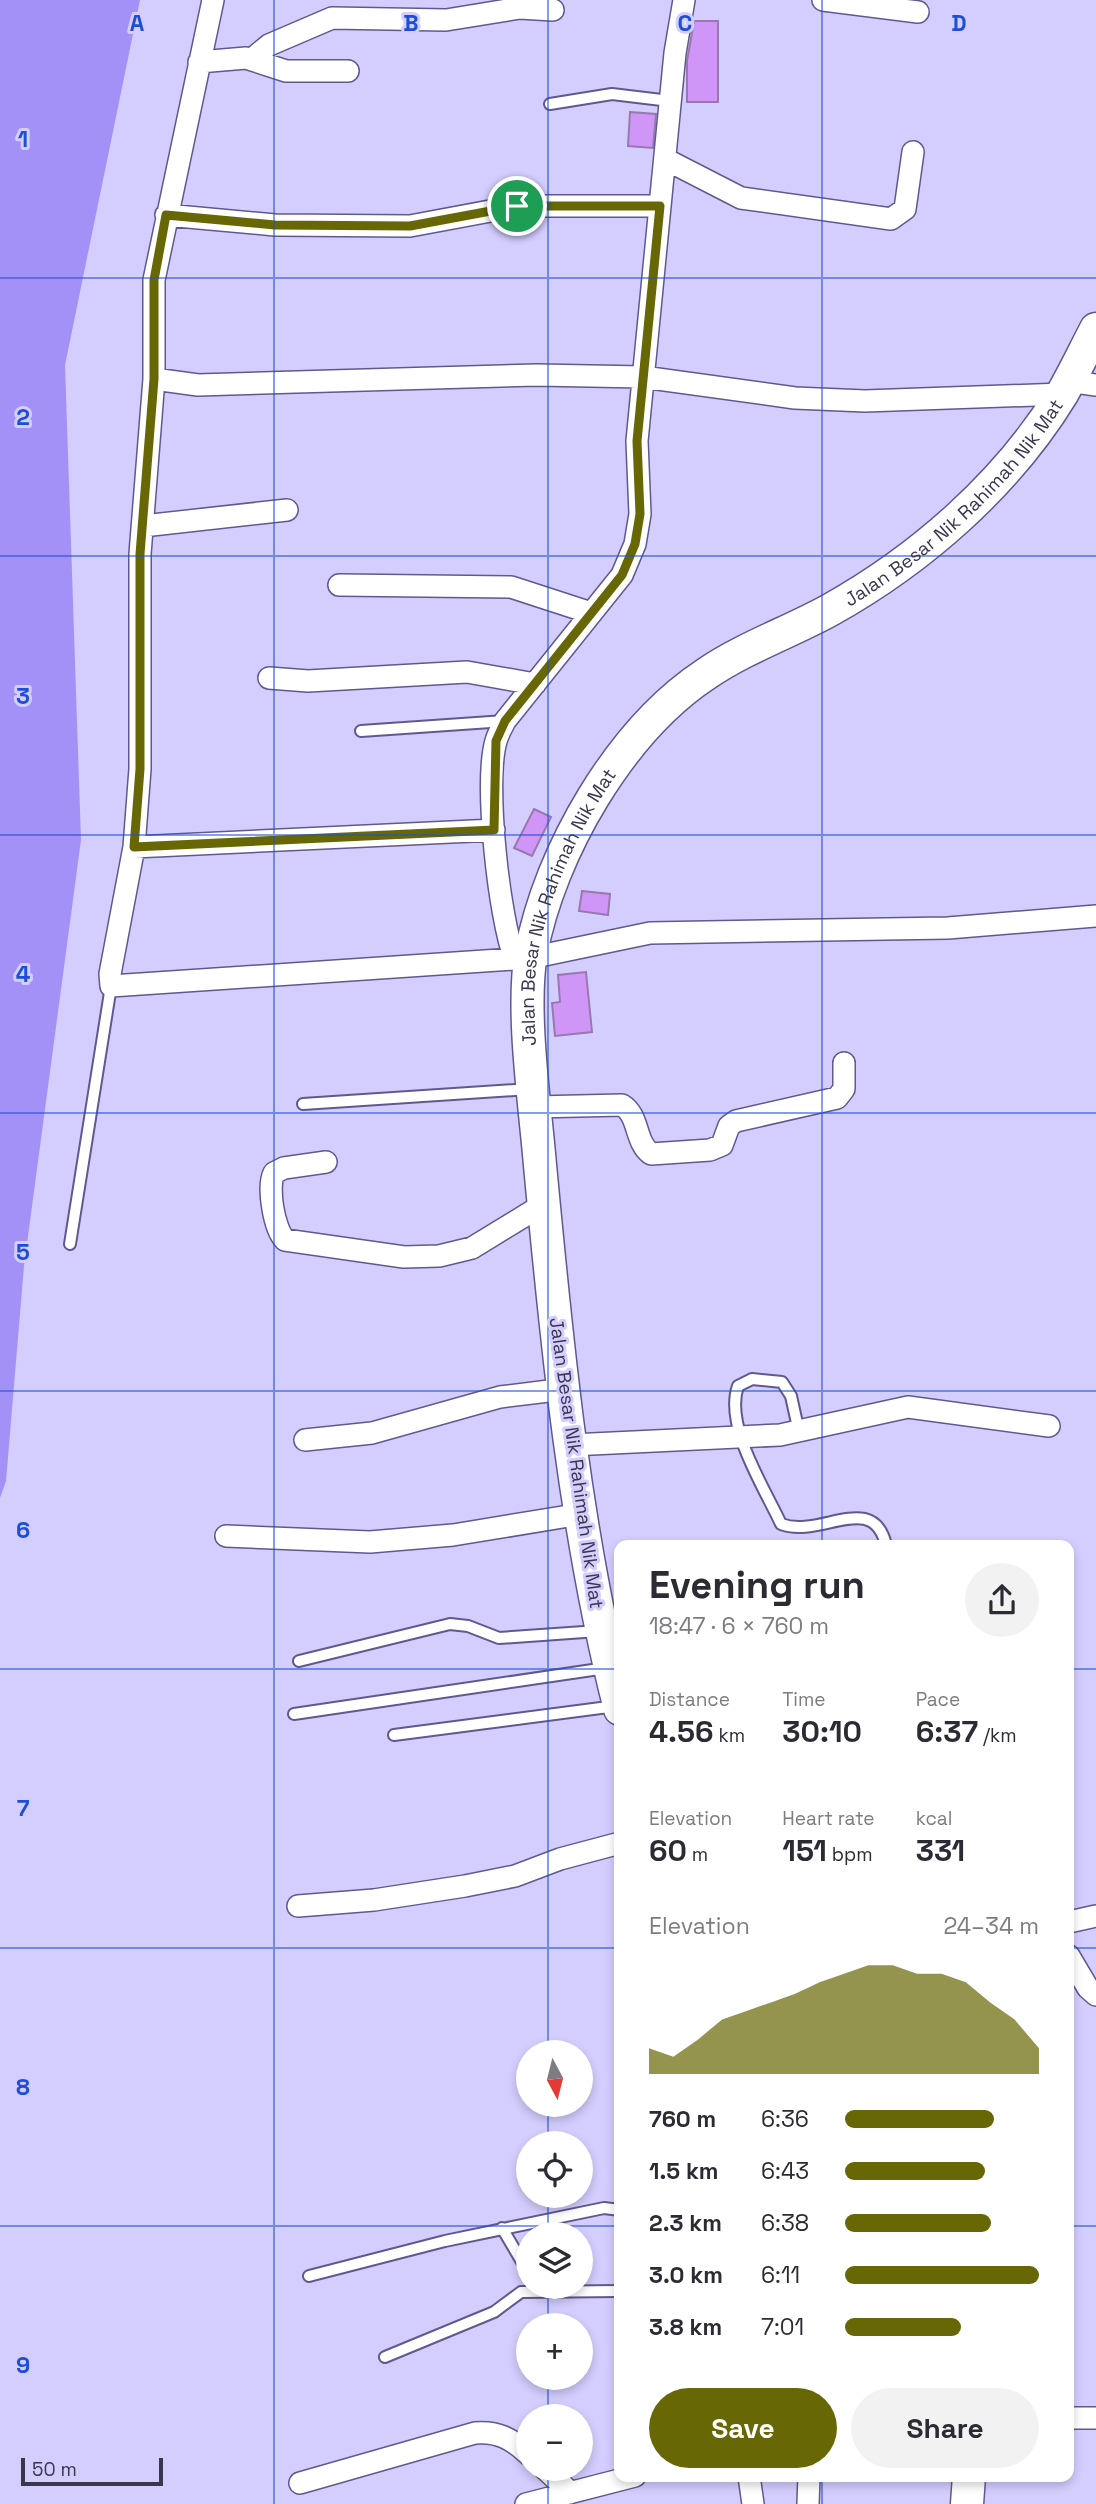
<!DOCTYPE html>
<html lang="en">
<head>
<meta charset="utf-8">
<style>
	:root { --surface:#fff; --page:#f2f2f3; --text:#2b2b33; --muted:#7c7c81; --accent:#676805 }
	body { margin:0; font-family:"Space Grotesk",sans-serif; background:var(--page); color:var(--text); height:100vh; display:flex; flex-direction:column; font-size:26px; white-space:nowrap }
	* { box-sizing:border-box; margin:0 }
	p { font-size:23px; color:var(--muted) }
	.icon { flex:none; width:38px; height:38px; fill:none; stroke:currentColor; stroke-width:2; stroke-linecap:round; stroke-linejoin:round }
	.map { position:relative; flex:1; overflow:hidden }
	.sheet { position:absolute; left:614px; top:1540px; width:460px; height:942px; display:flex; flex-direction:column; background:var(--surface); border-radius:14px; box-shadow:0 4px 10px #0003 }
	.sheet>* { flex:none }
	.needle { width:46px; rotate:173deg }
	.fabs { position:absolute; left:516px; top:2040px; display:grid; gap:14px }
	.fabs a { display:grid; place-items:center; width:77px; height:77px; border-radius:50%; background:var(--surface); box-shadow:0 4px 10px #0003; font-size:35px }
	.scale { position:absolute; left:21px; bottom:18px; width:142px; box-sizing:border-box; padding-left:7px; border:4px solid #3a364e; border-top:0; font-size:19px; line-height:24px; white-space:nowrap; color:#3a364e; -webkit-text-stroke:5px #d4ceff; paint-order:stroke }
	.pin { position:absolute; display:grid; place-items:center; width:60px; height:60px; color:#fff; margin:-30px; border:4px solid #fff; border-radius:50%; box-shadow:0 2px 7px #0007 }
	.round { display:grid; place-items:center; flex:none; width:74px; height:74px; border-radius:37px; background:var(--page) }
	.headline { display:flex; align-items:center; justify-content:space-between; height:119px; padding:0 35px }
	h1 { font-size:38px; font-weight:700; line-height:52px }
	.figures { display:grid; grid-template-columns:repeat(3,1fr); gap:10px; height:119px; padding:7px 35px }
	.figures div { display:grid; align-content:center }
	.figures b { font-size:30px; font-weight:700 }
	.figures small { font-size:19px; font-weight:400 }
	.figures p { font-size:19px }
	.chart { height:196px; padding:14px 35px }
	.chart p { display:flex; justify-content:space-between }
	.chart svg { width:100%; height:126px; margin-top:7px; fill:var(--accent); opacity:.7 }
	.cta { display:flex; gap:14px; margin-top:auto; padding:14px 35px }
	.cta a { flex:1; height:80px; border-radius:42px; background:var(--accent); color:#fff; font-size:28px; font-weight:700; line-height:80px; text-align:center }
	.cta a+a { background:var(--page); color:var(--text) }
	ul { padding:0 35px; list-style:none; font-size:23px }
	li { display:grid; grid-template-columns:112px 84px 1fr; align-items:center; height:52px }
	li i { height:18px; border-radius:9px; background:var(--accent) }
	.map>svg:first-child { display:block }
	.water { fill:#a491f8 }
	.building { fill:#d096f7; stroke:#9879ae; stroke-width:2 }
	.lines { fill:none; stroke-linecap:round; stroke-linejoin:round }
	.lane-casing { stroke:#61588d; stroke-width:14 }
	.street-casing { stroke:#61588d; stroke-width:24 }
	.secondary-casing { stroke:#61588d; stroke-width:35 }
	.lane { stroke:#fff; stroke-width:10 }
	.street { stroke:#fff; stroke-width:21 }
	.secondary { stroke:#fff; stroke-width:32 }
	.route-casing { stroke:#fff; stroke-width:14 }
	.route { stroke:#676805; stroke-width:9 }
	.grid { fill:none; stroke:#1d4ed8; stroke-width:2; stroke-opacity:0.55 }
	.labels { text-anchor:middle; stroke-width:6; stroke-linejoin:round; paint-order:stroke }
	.street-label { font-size:19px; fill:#3a364e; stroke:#d4ceff }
	.grid-label { font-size:23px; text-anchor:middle; font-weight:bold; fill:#1d4ed8; stroke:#d4ceff; stroke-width:6; stroke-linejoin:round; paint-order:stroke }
</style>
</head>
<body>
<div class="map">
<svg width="1096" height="2504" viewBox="0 0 1096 2504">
	<rect width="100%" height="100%" fill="#d4ceff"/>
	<path class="water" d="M0,0H140L65,365L81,840L24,1266L6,1481L0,1498Z"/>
	<path class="building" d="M694,21H718V102H687V61Z
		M630,112L656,114L653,148L628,146Z
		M534,809L551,817L532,856L514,848Z
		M582,891L610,894L608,915L579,911Z
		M586,972L592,1032L555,1036L552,1003L560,1002L558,975Z"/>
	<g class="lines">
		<g class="lane-casing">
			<path id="lane" d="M550,104L612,94L670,101
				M361,731L505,721
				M303,1104L530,1089
				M70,1244L111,986
				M799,1432L791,1396L782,1382L752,1379L738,1386C724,1426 764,1487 781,1524C820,1539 873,1490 886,1545
				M299,1661L450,1624L468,1626L499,1638L598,1631
				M294,1714L606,1668
				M394,1735L616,1706
				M502,2228L528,2272
				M309,2276L445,2241L604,2208L620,2210
				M385,2357L494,2312L521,2292L620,2291"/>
		</g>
		<g class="street-casing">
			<path id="street" d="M213,0L154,280V379L140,554V769L134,847L110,974L111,986L530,958L650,933L948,928L1096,916
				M823,0L918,12
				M252,59L269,45L332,18L446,20L520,8L553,10
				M199,62L246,58L286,71H348
				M665,159L741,198L891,219L905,209L913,152
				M166,215L275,225L410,226L517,206H660
				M154,379L198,385L537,375L643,377L795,398L865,401L1062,394
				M1068,381L1096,385
				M143,526L287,510
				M339,585L511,587L591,613
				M269,678L308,681L467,672L535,684
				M134,847L494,830
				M515,959C499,918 484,783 496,741C498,734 502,727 505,721L622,575L635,544L640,514L637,441L675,53L684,0
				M535,1107L622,1105C640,1116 634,1141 651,1154L710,1150L722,1145L729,1126L736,1121L837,1098L844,1089V1063
				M326,1162L284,1168L274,1173C267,1187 274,1229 285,1240L404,1257L439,1256L472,1248L544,1204
				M305,1440L372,1433L500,1397L565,1389
				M571,1445L780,1435L908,1407L1049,1426
				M226,1536L370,1542L453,1535L581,1514
				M298,1906L374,1900L465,1886L515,1876L560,1859L620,1843
				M1069,1922L1096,1916
				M1069,1956L1088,1988L1096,1995
				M1069,2418H1096
				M545,2469L571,2493
				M749,2476L753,2504
				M300,2483L475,2433C498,2431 512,2439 528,2454
				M526,2504L635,2476
				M808,2504L809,2476"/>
		</g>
		<g class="secondary-casing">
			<g id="secondary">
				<path id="s1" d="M620,1709C575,1532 557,1347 540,1165C535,1105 521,1011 531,953C550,852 620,731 706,674C744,648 790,632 830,610C921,559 1007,484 1062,394C1074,373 1085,350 1096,329"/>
				<path d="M967,2504L969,2476"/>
			</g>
		</g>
		<use href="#lane" class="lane"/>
		<use href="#street" class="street"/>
		<use href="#secondary" class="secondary"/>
	</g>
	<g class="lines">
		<g class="route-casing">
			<path id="route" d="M517,206H660L637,441L640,514L635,544L622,575L505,721L496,741L494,830L134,847L140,769V554L154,379V280L166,215L275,225L410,226Z"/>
		</g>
		<use href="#route" class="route"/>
	</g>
	<path class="grid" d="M274,0V2504M548,0V2053M822,0V1545M0,278H1096M0,556H1096M0,835H1096M0,1113H1096M0,1391H1096M0,1669H620M1069,1669H1096M0,1948H620M1069,1948H1096M548,2105V2144M548,2196V2235M0,2226H620M1069,2226H1096M548,2287V2326M548,2378V2417M548,2469V2504M822,2476V2504"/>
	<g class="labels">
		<g class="street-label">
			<text dy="7" stroke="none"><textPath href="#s1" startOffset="1405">Jalan Besar Nik Rahimah Nik Mat</textPath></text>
			<text dy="7" stroke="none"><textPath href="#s1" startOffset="817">Jalan Besar Nik Rahimah Nik Mat</textPath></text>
			<text transform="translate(577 1463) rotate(82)" y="7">Jalan Besar Nik Rahimah Nik Mat</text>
		</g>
	</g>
	<g class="grid-label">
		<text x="137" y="31">A</text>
		<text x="411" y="31">B</text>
		<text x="685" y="31">C</text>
		<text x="959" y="31">D</text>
		<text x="23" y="147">1</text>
		<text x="23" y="425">2</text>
		<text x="23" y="704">3</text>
		<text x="23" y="982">4</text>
		<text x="23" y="1260">5</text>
		<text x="23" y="1538">6</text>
		<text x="23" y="1816">7</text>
		<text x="23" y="2095">8</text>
		<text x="23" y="2373">9</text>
	</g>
</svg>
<div class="fabs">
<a><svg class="needle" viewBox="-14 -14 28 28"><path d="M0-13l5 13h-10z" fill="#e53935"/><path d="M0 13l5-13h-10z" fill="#7c7c81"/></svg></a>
<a><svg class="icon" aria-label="locate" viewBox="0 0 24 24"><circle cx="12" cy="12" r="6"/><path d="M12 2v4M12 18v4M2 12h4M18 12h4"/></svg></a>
<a><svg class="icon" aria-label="layers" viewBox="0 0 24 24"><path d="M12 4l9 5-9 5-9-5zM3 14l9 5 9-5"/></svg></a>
<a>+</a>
<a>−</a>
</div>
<div class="scale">50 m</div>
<div class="pin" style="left:517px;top:206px;background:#1e9e55"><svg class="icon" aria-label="arrive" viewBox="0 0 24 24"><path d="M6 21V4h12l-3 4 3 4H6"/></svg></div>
<section class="sheet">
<div class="headline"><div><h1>Evening run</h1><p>18:47 · 6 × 760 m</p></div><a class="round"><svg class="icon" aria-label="share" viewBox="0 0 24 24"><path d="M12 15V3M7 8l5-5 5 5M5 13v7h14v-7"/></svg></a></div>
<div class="figures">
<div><p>Distance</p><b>4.56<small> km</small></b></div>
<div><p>Time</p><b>30:10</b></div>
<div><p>Pace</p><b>6:37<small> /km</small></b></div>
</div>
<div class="figures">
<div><p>Elevation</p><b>60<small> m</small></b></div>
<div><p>Heart rate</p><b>151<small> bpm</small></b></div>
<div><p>kcal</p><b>331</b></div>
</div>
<div class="chart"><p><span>Elevation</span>24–34 m</p>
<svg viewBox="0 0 160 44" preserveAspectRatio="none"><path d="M0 44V35L10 38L20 32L30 25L40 22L50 19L60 16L70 12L80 9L90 6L100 6L110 9L120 9L130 12L140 19L150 25L160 35V44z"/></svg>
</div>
<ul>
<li><b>760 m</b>6:36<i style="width:77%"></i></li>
<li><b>1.5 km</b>6:43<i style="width:72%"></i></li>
<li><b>2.3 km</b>6:38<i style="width:75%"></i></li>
<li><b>3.0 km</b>6:11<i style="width:100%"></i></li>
<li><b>3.8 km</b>7:01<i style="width:60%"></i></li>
</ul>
<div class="cta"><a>Save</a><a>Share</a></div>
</section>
</div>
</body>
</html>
